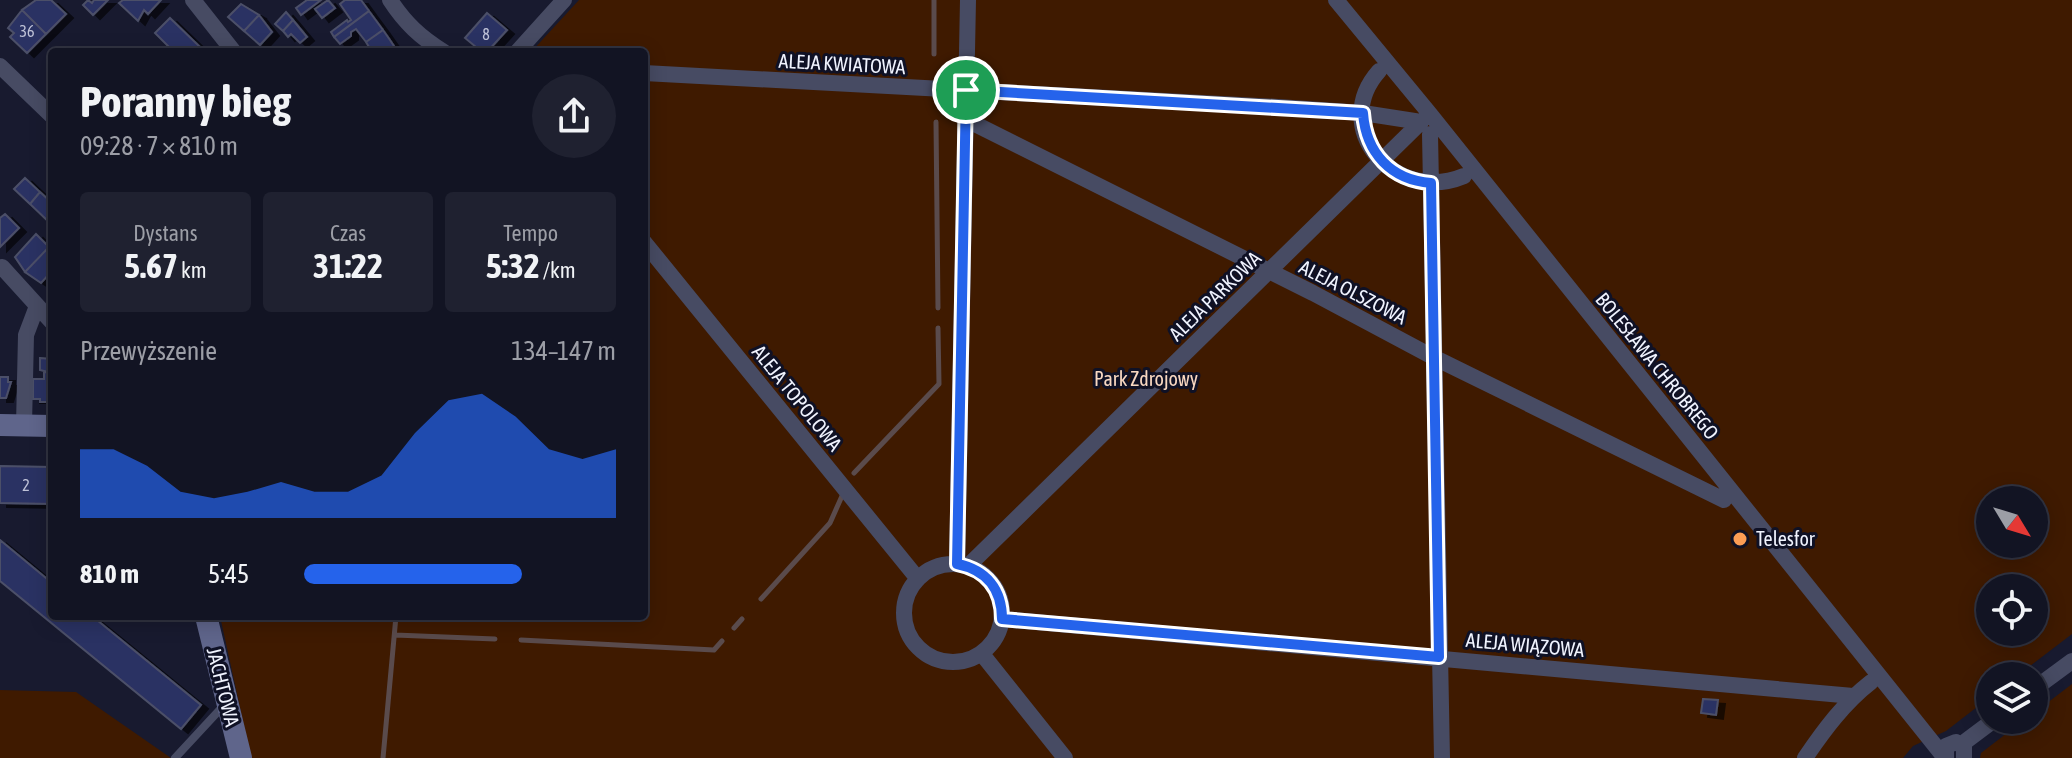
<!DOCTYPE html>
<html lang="pl">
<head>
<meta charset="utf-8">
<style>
	:root { --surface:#121423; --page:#1f2130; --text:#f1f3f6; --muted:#9c9ea6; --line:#313341; --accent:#2563eb }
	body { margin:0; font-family:"Asap Condensed",sans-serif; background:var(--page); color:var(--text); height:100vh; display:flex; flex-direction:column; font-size:30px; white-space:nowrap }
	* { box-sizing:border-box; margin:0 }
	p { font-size:26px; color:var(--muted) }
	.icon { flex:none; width:44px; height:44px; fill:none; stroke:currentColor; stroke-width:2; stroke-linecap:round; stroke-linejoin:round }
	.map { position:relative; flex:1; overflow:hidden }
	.panel { position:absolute; left:48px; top:48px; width:600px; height:572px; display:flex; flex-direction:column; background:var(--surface); border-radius:8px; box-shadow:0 4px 20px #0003,0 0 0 2px var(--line) }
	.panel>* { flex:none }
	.needle { width:52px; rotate:128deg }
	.fabs { position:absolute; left:1976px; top:486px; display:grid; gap:16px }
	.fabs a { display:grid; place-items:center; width:72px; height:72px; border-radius:50%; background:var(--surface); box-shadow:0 4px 20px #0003,0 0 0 2px var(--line); font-size:40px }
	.pin { position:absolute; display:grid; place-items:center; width:68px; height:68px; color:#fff; margin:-34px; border:4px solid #fff; border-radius:50%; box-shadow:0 2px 8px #0007 }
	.round { display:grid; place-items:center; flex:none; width:84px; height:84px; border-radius:42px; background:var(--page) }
	.headline { display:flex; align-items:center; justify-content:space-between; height:136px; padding:0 32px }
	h1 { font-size:44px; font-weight:700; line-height:60px }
	.figures { display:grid; grid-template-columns:repeat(3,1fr); gap:12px; height:136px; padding:8px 32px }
	.figures div { display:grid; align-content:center; border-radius:8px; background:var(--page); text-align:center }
	.figures b { font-size:34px; font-weight:700 }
	.figures small { font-size:22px; font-weight:400 }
	.figures p { font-size:22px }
	.chart { height:224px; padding:16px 32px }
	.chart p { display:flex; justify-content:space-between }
	.chart svg { width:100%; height:144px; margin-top:8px; fill:var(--accent); opacity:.7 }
	ul { padding:0 32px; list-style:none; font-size:26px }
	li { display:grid; grid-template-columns:128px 96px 1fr; align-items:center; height:60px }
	li i { height:20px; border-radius:10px; background:var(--accent) }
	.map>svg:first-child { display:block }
	.green { fill:#3f1a00; fill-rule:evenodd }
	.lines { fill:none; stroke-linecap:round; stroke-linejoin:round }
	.stream { stroke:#5a4b4c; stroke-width:5 }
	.building { fill:#2c3063; stroke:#4c5068; stroke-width:2; filter:url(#shadow) }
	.lane { stroke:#474b63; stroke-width:8 }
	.street { stroke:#474b63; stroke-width:16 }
	.secondary { stroke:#5f658b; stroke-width:22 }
	.route-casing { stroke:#fff; stroke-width:16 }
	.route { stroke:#2563eb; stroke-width:10 }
	.poi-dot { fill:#fc9d54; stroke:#0f1125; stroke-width:3 }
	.labels { text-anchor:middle; stroke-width:6; stroke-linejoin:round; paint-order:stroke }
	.number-label { font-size:16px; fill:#bfc2d7 }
	.street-label { font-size:20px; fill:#f0f3fe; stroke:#0f1125 }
	.park-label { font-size:20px; fill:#f9d8c1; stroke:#0f1125 }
	.poi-label { font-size:20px; fill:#f0f3fe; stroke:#0f1125; text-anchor:start }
</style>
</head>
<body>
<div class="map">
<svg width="2072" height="758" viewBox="0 0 2072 758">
	<defs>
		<filter id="shadow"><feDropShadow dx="7" dy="4" stdDeviation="0" flood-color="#0009"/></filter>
	</defs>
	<rect width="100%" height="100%" fill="#181a2f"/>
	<path class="green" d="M579,0H2072V634L2017,676H1990V697L1946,731L1913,746L1903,758H251L220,616H644V52H531ZM1990,500H2034V544H1990ZM1990,588H2034V632H1990Z
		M2072,684V758H1980L1981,753L2024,720H2034V713Z
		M0,690L76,692L171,758H0Z"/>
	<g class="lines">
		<path class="stream" d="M934,54V0
			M936,122L938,308
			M854,473L939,384L938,328
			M761,599L830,523L842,496
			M734,628L742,619
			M395,635L495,639
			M521,640L714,650L722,641
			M383,758L396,616"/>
	</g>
	<path class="building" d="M36,0H51L66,14L46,34L22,10Z
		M88,0L92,3L94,0H108L93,15L83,5Z
		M123,0H161L148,14L144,10L138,21L119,3Z
		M307,0H321L301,15L296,8Z
		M328,0L335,8L322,18L315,9Z
		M345,0H361L369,11L334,37L331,32L347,20L348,22L351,20L340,4Z
		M241,4L259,15L244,31L228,17Z
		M22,10L46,34L27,53L10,37L14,33L8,28Z
		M369,11L383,30L366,42L356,29L351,32V36L340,44L334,37Z
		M286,12L293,20L283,31L275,24Z
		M487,13L507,30L487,52H482L465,38Z
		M259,15L272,32L260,45L244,31Z
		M170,18L199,46L193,52H174L155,33Z
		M293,20L307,37L300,43L291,34L288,37L283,31Z
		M383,30L390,40L398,52H372L366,42Z
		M25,178L40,192L30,204L14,189Z
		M40,192L52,203L50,223L30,204Z
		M5,214L19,228L0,247V218Z
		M36,234L49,247L25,272L15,257Z
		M49,247L52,250V271L41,283L25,272Z
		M40,358L52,359V373L40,370Z
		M44,372L52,373V402H40V399H33V379H44Z
		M0,377H8V382H11L6,398H0Z
		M0,466L52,467V504L0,503Z
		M0,540L52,583V616H92L201,705L181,729L0,581Z
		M1703,699L1718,700L1716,715L1701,713Z"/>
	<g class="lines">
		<path class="lane" d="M175,758L226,703"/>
		<path class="street" d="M193,0L234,52
			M390,0C405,23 420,37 444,52
			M1336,0L1430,114L1945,758
			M517,52L564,0
			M0,66L52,116
			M1379,71C1329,127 1394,205 1464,176
			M644,73L1278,107L1363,113L1421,122
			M965,119L1313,293L1433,357L1724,500
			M1430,134L1442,758
			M644,242L918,579
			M2,267L52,322
			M24,425L26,335L37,306
			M904 613a49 49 0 1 1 98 0a49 49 0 1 1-98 0Z
			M957,564L968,0
			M968,566L1421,122
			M1002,619L1853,696
			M982,654L1065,758
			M2034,689L2072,661
			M1962,744L1994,720
			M1805,758C1824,730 1844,703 1871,682
			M1946,758V746L1956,742L1964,747V758"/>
		<path class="secondary" d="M0,425L52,426
			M206,616L241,758"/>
	</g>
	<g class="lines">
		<g class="route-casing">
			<path id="route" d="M966,90L1363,113C1366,153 1391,180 1431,183L1439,657L1002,619C1002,590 987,570 957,564Z"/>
		</g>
		<use href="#route" class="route"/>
	</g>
	<circle class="poi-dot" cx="1740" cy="539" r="8"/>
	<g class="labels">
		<g class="number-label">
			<text x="27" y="37">36</text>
			<text x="486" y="40">8</text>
			<text x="26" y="491">2</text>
		</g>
		<g class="street-label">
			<text transform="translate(842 64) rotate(3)" y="7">ALEJA KWIATOWA</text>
			<text transform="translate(1353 292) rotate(27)" y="7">ALEJA OLSZOWA</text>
			<text transform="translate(1215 296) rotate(-44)" y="7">ALEJA PARKOWA</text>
			<text transform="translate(1657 366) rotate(51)" y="7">BOLESŁAWA CHROBREGO</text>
			<text transform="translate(797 398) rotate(51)" y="7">ALEJA TOPOLOWA</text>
			<text transform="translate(1525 645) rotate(5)" y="7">ALEJA WIĄZOWA</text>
			<text transform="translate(223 687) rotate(76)" y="7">JACHTOWA</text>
		</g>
		<g class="park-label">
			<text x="1146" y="386">Park Zdrojowy</text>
		</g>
		<g class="poi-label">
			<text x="1756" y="546">Telesfor</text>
		</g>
	</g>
</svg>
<div class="fabs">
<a><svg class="needle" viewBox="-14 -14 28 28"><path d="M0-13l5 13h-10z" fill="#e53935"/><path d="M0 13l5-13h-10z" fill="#9c9ea6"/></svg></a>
<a><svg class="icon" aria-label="locate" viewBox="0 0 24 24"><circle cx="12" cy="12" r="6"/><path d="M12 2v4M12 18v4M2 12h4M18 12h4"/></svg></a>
<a><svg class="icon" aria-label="layers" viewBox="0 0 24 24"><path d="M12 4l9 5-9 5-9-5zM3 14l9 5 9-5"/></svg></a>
</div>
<div class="pin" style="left:966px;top:90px;background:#1e9e55"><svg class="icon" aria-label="arrive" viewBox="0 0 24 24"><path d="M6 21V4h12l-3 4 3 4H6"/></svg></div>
<section class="panel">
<div class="headline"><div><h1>Poranny bieg</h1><p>09:28 · 7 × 810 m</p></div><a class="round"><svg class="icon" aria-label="share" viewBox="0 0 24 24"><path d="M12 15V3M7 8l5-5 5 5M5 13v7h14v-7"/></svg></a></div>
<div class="figures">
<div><p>Dystans</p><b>5.67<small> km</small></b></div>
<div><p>Czas</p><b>31:22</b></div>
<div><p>Tempo</p><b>5:32<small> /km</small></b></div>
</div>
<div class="chart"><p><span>Przewyższenie</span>134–147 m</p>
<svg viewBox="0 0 160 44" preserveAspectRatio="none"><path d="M0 44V23L10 23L20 28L30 36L40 38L50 36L60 33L70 36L80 36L90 31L100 18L110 8L120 6L130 13L140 23L150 26L160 23V44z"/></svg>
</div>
<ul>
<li><b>810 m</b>5:45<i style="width:70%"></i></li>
</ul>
</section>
</div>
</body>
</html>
